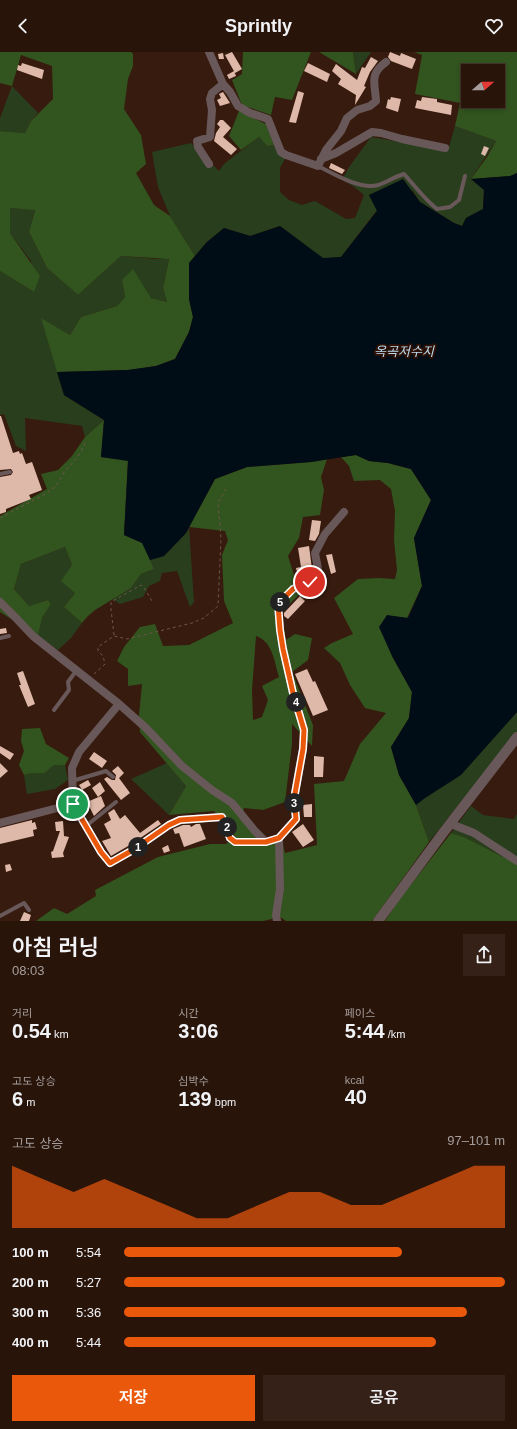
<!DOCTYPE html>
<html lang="ko">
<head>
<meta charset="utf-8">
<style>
	:root { --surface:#29140a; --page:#352118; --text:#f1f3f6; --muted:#a59e9c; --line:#45332b; --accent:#ea580c }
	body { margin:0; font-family:Arial,"Noto Sans KR",sans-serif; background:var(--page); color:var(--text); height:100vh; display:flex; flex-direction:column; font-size:15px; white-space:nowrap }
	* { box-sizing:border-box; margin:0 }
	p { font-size:13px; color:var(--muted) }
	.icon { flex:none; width:22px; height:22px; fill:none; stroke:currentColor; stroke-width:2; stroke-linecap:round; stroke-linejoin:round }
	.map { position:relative; height:869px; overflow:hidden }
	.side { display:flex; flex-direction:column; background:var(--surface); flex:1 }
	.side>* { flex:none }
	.needle { width:26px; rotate:70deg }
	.buttons { position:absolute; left:461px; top:12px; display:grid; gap:8px }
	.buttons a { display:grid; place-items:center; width:44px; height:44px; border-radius:0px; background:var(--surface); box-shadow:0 2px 6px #0003,0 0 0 1px var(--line); font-size:20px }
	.pin { position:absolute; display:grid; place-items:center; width:34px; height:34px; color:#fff; margin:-17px; border:2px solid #fff; border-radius:50%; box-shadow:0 1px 4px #0007 }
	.km { position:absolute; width:20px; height:20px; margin:-10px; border-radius:50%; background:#222; color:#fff; font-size:11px; line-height:20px; text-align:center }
	.round { display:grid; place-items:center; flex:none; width:42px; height:42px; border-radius:0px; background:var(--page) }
	.head { display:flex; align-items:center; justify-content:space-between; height:68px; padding:0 12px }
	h1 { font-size:22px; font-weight:600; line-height:30px }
	.metrics { display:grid; grid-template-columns:repeat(3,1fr); gap:6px; height:68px; padding:4px 12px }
	.metrics div { display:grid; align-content:center }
	.metrics b { font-size:20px; font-weight:600 }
	.metrics small { font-size:11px; font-weight:400 }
	.metrics p { font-size:11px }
	.chart { height:112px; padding:8px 12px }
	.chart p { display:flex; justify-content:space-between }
	.chart svg { width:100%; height:72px; margin-top:4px; fill:var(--accent); opacity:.7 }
	.cta { display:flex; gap:8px; margin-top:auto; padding:8px 12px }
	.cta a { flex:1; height:46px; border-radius:0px; background:var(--accent); color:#fff; font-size:16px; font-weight:600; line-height:46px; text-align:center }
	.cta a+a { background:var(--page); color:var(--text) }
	ul { padding:0 12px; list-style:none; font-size:13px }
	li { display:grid; grid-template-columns:64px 48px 1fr; align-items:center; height:30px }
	li i { height:10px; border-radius:5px; background:var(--accent) }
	header { display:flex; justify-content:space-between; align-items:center; height:52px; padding:0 12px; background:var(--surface); font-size:18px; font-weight:600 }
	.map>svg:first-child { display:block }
	.green { fill:#293e1d }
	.forest { fill:#32541f; fill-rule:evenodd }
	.water { fill:#000c16 }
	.building { fill:#deb8a8 }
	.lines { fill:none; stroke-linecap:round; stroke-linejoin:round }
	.path { stroke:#6f554a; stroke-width:1; stroke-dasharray:3 3; stroke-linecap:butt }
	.service { stroke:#69585a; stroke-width:4 }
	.minor { stroke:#69585a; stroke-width:8 }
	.tertiary { stroke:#69585a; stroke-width:10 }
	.route-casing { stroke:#fff; stroke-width:8 }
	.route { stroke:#ea580c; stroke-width:5 }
	.labels { text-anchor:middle; stroke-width:4; stroke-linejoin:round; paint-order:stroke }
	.water-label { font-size:13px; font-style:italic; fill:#baddf3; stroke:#2d1106 }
</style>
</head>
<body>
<header><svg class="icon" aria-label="back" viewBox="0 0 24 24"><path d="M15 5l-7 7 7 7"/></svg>Sprintly<svg class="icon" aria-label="heart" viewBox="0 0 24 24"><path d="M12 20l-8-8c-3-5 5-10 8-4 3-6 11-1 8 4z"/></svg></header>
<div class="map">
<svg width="517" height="869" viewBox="0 0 517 869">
	<rect width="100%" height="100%" fill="#371b0e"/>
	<path class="green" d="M353,0H371L356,22Z
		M12,34L38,61L31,69L25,81L0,79V66Z
		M455,74L496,89L471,127L484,138L483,157L466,166L462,174L454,171L420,150L413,139L369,143L377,158L341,205L323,207L280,174L250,184L224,176L207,190L195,204L170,164L158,135L152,100L191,91L219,119L224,112L259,85L267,94L274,93L286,105L280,116V140L289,148L302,153L315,149L346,167L355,166L364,143L353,134L342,128L349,115L371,85L448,98Z
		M10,156L35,157L29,180L47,216L78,243L121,204L156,207L169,206L163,236L167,250L151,246L122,228L125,245L117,254L81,265L70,283L42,267L64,343L104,368L85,385L82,374L25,366L26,399L16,394L4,362L0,363V219L34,240L31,209L10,181Z
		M189,475L194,550L190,555L177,519L162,521L160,529L149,534L143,545L120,552L112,547L131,536L141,522L154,517L150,508L164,504L186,481Z
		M65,495L72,513L75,541L64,555L82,571L71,586L58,598L38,584L42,566L51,552L48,548L29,554L14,537L21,512Z
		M517,660V680L429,790L416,753Z
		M167,711L186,734L169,763L131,727Z
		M54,713H65L68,728L55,737L27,742L24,723L33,721H45Z
		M471,754L483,763L514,767L517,762V812L464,785L451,781Z"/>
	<path class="forest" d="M0,0H131L133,2V14L128,27L124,57L141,83L146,112L136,121L154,153L170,164L195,204L189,211V247L193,265L189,280L175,307L156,314L128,318L57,320L41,266L70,283L81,265L117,254L125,245L122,228L133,217L151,246L167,250L163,236L169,207L121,204L78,243L47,216L29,180L35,158L10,156V181L40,224L34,240L0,219V79L25,81L31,69L53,47L52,14L21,3L12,34L0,31Z
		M243,0H311L292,48L275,45L271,63L242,53L232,28L242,22Z
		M319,0H353L356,22Z
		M414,0H517V121L511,124L471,127L487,105L496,89L455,74L460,51L415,42L422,3ZM468,19H498V49H468Z
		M239,59L266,72L274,93L267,94L259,85L241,98L229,84Z
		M104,368L101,405L128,408L124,483L143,491L154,517L141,522L131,536L95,558L87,565L82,571L64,555L75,541L61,529L72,513L65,495L21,512L14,537L29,554L48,548L51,552L42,566L38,584L0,560V464L47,437L41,422L58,418L72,404L85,385Z
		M356,403L369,409L388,411L411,417L431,448L414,486L422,534L407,566L387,564L392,604L412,640L409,666L391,695L399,723L416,753L429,790L372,869H286L280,865L263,869H36L54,856L67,862L96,844L95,838L158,805L210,792H226L235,784L214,759L169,763L186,734L140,680L139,663L142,632L128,634V617L117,609L124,595L140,575L155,572L163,594L189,593L233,571L224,549L222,503L228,488L225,479L189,475L215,427L247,415L311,410L327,407L321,425L324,438L320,463L303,465L299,486L288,504L300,542L281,560L286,588L295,582L312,586L308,608L292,620L313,673L312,694L292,672V692L285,750L263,758L244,756L243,761L266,787L282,789L285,801L317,793L314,732L344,729L360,692L386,661L365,656L350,633L340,611L324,596L332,591L353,582L334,546L358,527L379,526L395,527L397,518L394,488L395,459L391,437L380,428L354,429L349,414L341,405ZM256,584C273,590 274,609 279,625L262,634L268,648L262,665L253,668L252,638Z
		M40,676L46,692L69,706L65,713H54L45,721H33L24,723L19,713L24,699L21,689L22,677Z
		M451,781L464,785L517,812V869H385L399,848Z"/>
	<path class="water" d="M517,121V660L461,723L425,746L416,753L399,723L391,695L409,666L412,640L392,604L379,575L387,563L408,566L422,534L414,486L431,448L411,417L388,411L369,409L356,403L311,410L247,415L215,427L186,481L164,504L150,508L142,491L124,483L128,409L101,405L104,368L64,343L57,320L128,318L156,314L175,307L189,280L193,265L189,247V211L207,190L224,176L250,184L280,174L323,206L341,205L377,159L369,143L403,127L420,150L454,171L462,174L466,166L483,157L484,138L471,127L510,124Z"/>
	<path class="building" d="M232,0L242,17L235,21L225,3Z
		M390,0L400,4L401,1L416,7L412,17L391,9L388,5Z
		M223,1L224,7H219L218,2Z
		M371,5L378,9L370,20L364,34L366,35L355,53L356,43L338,32L341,27L332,19L336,12L357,28L362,15L365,16Z
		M22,11L44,18L42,27L17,18L18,13L21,14Z
		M308,11L330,22L327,30L304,19Z
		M234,19L236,24L229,27L227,23Z
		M298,39L304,41L296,71L289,70Z
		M223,40L230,51L220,54L217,48L221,46L219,42Z
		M391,45L401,47L398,60L386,56L388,47L390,48Z
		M422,45L437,47V50L452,53L451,63L415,56L417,48L421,49Z
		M220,68H223L231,76L223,85L237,97L231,103L214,89L216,81L220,75L217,72Z
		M484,94L489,96L485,104L481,102Z
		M331,111L345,118L342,122L329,116Z
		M0,364H1L13,401L19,399L20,402L22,401L26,412L32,410L42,438L29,443L31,447L6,457V460L0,462V425L11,423L13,420L11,417L0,418Z
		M312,468L321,469L319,482L315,489L309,488Z
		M309,494L312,517L307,524L298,525L296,516L301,515L298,496Z
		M332,502L336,520L331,522L326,503Z
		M300,544L305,549L288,567L284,564V561Z
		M6,576L7,581L0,582V577Z
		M307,617L313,630L315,629L328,658L313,664L295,622Z
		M23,619L35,652L28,655L21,638L19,633H21L17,621Z
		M0,694L14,702L10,708L0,701Z
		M94,700L107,709L102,716L89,707Z
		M314,704L324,705L323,725H314Z
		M0,711L8,719L0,726Z
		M118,714L124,721L119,726L130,741L121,748L104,727L107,725L112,728H115L116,723L112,719Z
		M88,728L91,733L82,738L79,733Z
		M100,730L105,739L98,745L92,736Z
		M101,744L105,754L94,764L87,750Z
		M86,749L89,755L83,758L80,752Z
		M312,752V765H304L303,753Z
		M114,757L120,767L125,763L140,781L158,768L161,772L130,793L111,804L102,789L111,786L104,772L111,768L108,761Z
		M32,768V771L35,770L37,777L33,778L34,784L0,792V776Z
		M63,769L64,784L69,785L63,801L64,805L52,806L51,800L53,799L60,779H56L55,770Z
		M196,772H200L206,787L184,795L179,781L175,782L173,777L183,773H190L191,775Z
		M303,772L314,788L303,795L292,780Z
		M168,793L170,799L164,801L162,796Z
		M10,812L12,818L6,820L5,813Z
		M24,860L31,863L29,869H20Z"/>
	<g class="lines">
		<path class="path" d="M0,466L47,441L56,434L65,419L77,406L86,390
			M114,583L111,557V550L141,533L145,537L152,549
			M94,622L105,612L103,604L98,599V595L114,584L127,587L192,571L204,566L218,554L221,486L218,451L226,437"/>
		<path class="service" d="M318,114C334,122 360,138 378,133C387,130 394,125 404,122C415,134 424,147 437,157L450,155L459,148L465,124
			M0,422L10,420
			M0,586L9,584
			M54,658L69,638L68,630L76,619
			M72,729L106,719L113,725
			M86,774L116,750
			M0,864L24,851L29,858"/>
		<path class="minor" d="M209,0L223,32L212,41L210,47L212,58L210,85L197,89L198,95L209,112
			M223,32L230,40L238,54L250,61L268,67L281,100L286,103L318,114L326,98L341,79L347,66L357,58L370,54L376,49C375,31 369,22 386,10
			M321,107L336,101L372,80L381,81L402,87L445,96
			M0,550L15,565L33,584L119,652L79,700L72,716L73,752
			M119,652L146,676L182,714L212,738L232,751L254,778L266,790
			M0,771L73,752L101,800L110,811L133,798L169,773L180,768L222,765L230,786L235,790H266L279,786L296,767L294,747L303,697L304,678L293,641L283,597L280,578L278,552L293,537L310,530L318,517L315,501L325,482L344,460
			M451,772L474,781L517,809
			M277,869L276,863L280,837L279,786"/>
		<path class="tertiary" d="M378,869L443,781L517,685"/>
	</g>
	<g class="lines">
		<g class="route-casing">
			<path id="route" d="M73,752L101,800L110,811L133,798L169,773L180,768L222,765L230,786L235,790H266L279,786L296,767L294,747L303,697L304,678L293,641L283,597L280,578L278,552L293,537L310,530"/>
		</g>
		<use href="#route" class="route"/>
	</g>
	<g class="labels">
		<g class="water-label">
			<text x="404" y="304">옥곡저수지</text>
		</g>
	</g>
</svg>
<div class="buttons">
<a><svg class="needle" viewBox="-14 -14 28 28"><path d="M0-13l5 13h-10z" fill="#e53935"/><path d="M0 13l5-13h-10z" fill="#a59e9c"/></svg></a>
</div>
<div class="pin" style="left:73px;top:752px;background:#1e9e55"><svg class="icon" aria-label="arrive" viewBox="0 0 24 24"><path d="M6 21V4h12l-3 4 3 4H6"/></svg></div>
<div class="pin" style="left:310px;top:530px;background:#d93025"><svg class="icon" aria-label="check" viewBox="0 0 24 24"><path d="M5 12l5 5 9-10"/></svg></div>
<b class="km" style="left:138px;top:795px">1</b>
<b class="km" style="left:227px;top:775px">2</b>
<b class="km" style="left:294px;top:751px">3</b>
<b class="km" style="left:296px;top:650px">4</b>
<b class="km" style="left:280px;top:550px">5</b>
</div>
<section class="side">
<div class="head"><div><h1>아침 러닝</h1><p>08:03</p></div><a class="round"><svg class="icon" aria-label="share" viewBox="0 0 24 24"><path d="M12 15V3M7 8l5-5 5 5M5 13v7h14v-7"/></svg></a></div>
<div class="metrics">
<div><p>거리</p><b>0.54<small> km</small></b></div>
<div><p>시간</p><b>3:06</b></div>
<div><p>페이스</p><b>5:44<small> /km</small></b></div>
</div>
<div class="metrics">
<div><p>고도 상승</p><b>6<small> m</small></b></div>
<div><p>심박수</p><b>139<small> bpm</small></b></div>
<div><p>kcal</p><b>40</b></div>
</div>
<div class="chart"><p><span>고도 상승</span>97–101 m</p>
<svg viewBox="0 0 160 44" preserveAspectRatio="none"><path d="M0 44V6L10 14L20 22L30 14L40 22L50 30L60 38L70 38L80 30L90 22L100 22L110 30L120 30L130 22L140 14L150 6L160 6V44z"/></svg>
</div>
<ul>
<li><b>100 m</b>5:54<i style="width:73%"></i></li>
<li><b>200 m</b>5:27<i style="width:100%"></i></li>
<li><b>300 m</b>5:36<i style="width:90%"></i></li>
<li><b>400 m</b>5:44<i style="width:82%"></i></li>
</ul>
<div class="cta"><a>저장</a><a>공유</a></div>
</section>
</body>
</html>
